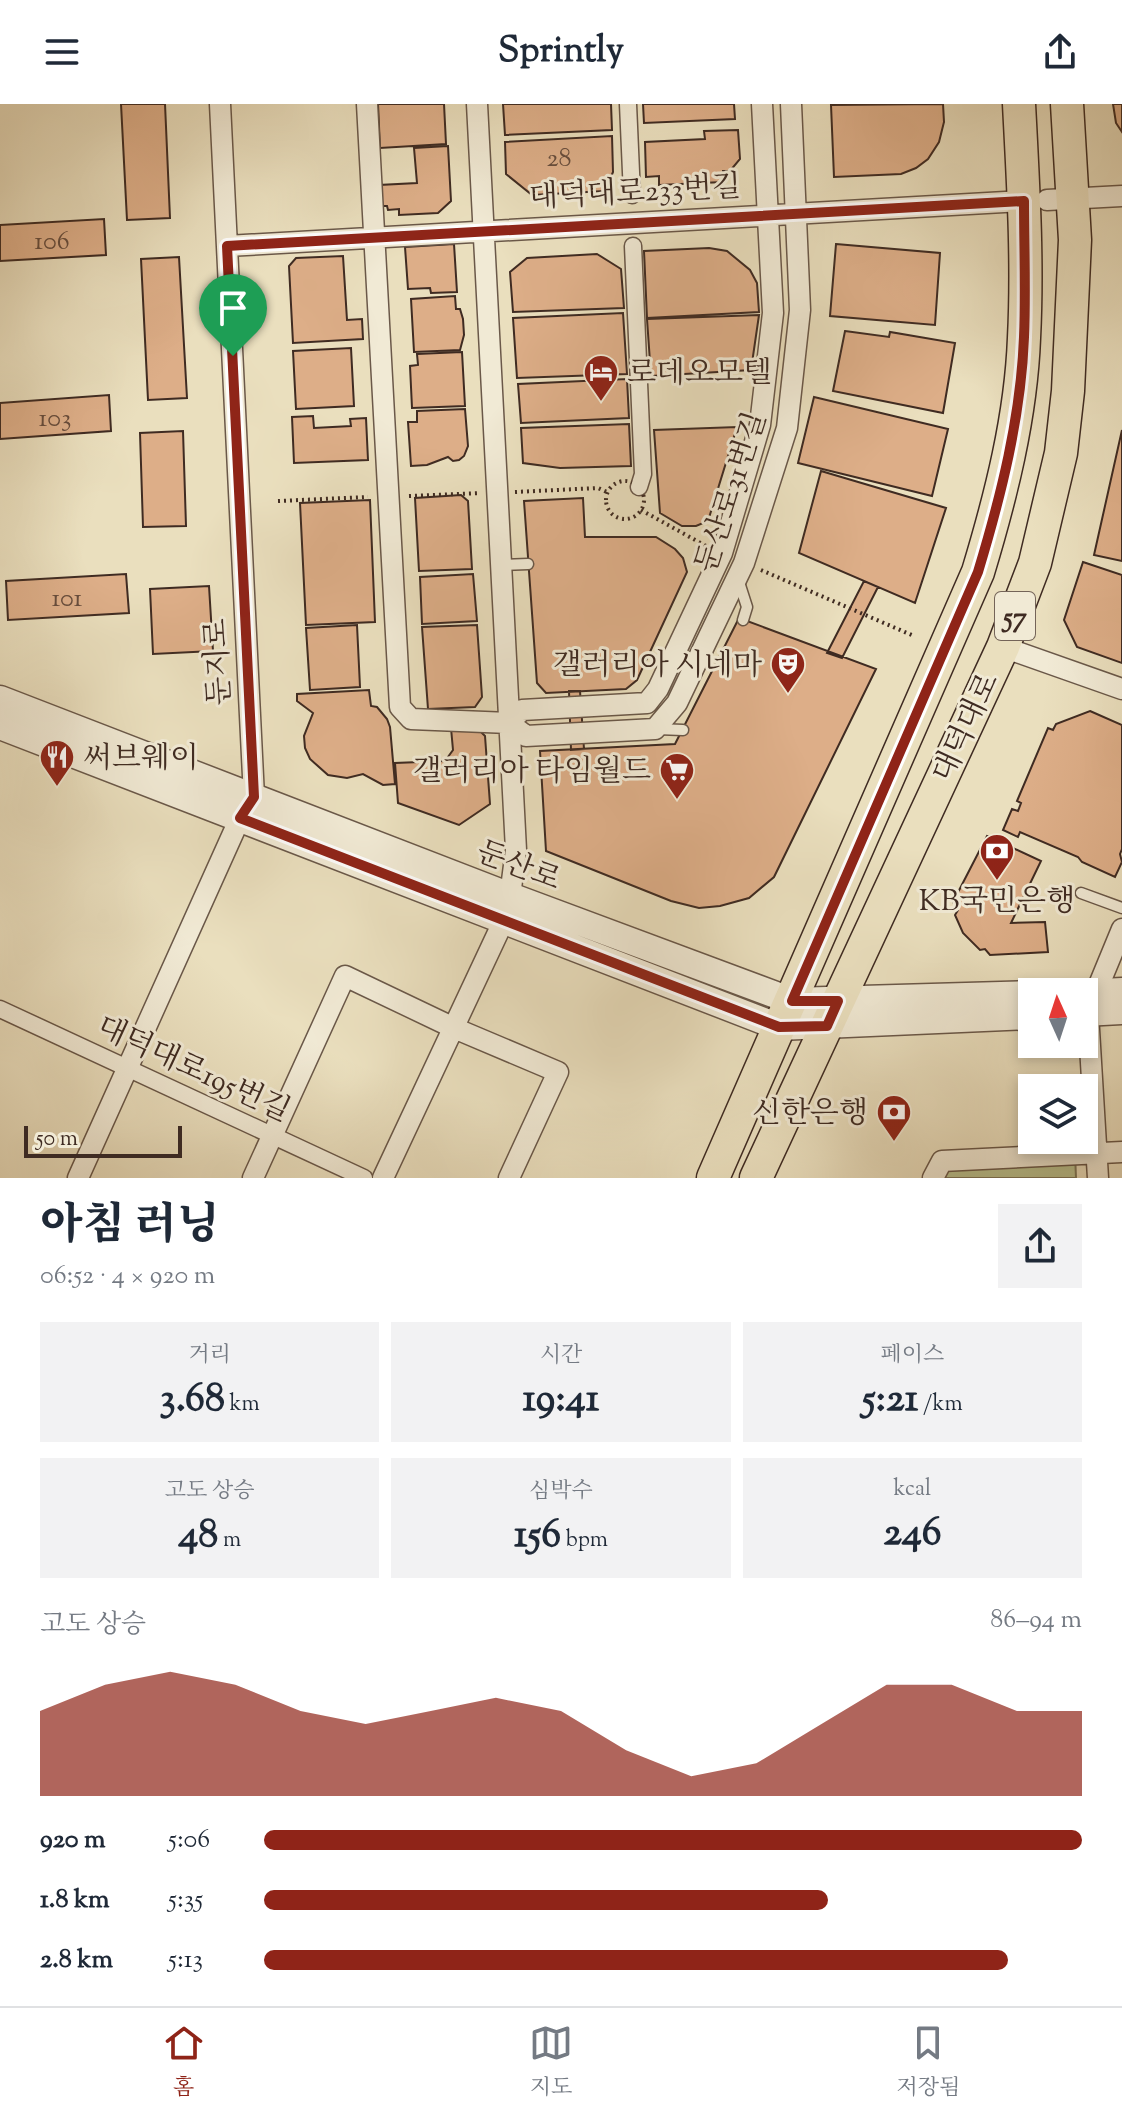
<!DOCTYPE html>
<html lang="ko">
<head>
<meta charset="utf-8">
<style>
	:root { --surface:#fff; --page:#f2f2f3; --text:#1f2937; --muted:#747a83; --line:#e0e1e3; --accent:#8f2418 }
	body { margin:0; font-family:"Sorts Mill Goudy","Noto Serif KR",serif; background:var(--page); color:var(--text); height:100vh; display:flex; flex-direction:column; font-size:30px; white-space:nowrap }
	* { box-sizing:border-box; margin:0 }
	p { font-size:26px; color:var(--muted) }
	.icon { flex:none; width:44px; height:44px; fill:none; stroke:currentColor; stroke-width:2; stroke-linecap:round; stroke-linejoin:round }
	.map { position:relative; height:1074px; overflow:hidden }
	.side { display:flex; flex-direction:column; background:var(--surface); flex:1 }
	.side>* { flex:none }
	.needle { width:52px; rotate:357deg }
	.buttons { position:absolute; left:1018px; top:874px; display:grid; gap:16px }
	.buttons a { display:grid; place-items:center; width:80px; height:80px; border-radius:0px; background:var(--surface); box-shadow:0 4px 12px #0003; font-size:40px }
	.scale { position:absolute; left:24px; bottom:20px; width:158px; box-sizing:border-box; padding-left:8px; border:4px solid #3f2b22; border-top:0; font-size:22px; line-height:28px; white-space:nowrap; color:#3f2b22; -webkit-text-stroke:6px #f1ead5; paint-order:stroke }
	.pin { position:absolute; display:grid; place-items:center; width:68px; height:68px; color:#fff; margin:-82px -34px; border-radius:50% 50% 50% 0; rotate:-45deg; box-shadow:0 0 8px #0007 }
	.pin .icon { rotate:45deg }
	.round { display:grid; place-items:center; flex:none; width:84px; height:84px; border-radius:0px; background:var(--page) }
	.summary { display:flex; align-items:center; justify-content:space-between; height:136px; padding:0 40px }
	h1 { font-size:44px; font-weight:800; line-height:60px }
	.stats { display:grid; grid-template-columns:repeat(3,1fr); gap:12px; height:136px; padding:8px 40px }
	.stats div { display:grid; align-content:center; border-radius:0px; background:var(--page); text-align:center }
	.stats b { font-size:40px; font-weight:800 }
	.stats small { font-size:22px; font-weight:400 }
	.stats p { font-size:22px }
	.chart { height:224px; padding:16px 40px }
	.chart p { display:flex; justify-content:space-between }
	.chart svg { width:100%; height:144px; margin-top:8px; fill:var(--accent); opacity:.7 }
	ul { padding:0 40px; list-style:none; font-size:26px }
	li { display:grid; grid-template-columns:128px 96px 1fr; align-items:center; height:60px }
	li i { height:20px; border-radius:10px; background:var(--accent) }
	header { display:flex; justify-content:space-between; align-items:center; height:104px; padding:0 40px; background:var(--surface); font-size:36px; font-weight:800 }
	.menu { display:flex; justify-content:space-around; align-items:center; height:112px; border-top:2px solid var(--line); background:var(--surface); font-size:22px; color:var(--muted) }
	.menu a { display:grid; justify-items:center; gap:4px }
	.menu .selected { color:var(--accent) }
	.map>svg:first-child { display:block }
	.green { fill:#b8c190; stroke:#7c7659; stroke-width:2 }
	.building { fill:#ddae88; stroke:#3f2b22; stroke-width:2 }
	.lines { fill:none; stroke-linecap:round; stroke-linejoin:round }
	.service-casing { stroke:#6a5849; stroke-width:13 }
	.pedestrian-casing { stroke:#6a5849; stroke-width:19 }
	.minor-casing { stroke:#6a5849; stroke-width:23 }
	.tertiary-casing { stroke:#6a5849; stroke-width:29 }
	.primary-casing { stroke:#3f2b22; stroke-width:35 }
	.path { stroke:#3f2b22; stroke-width:4; stroke-dasharray:2 4; stroke-linecap:butt }
	.service { stroke:#f1ead5; stroke-width:10 }
	.pedestrian { stroke:#f1ead5; stroke-width:16 }
	.minor { stroke:#f1ead5; stroke-width:20 }
	.tertiary { stroke:#f1ead5; stroke-width:26 }
	.primary { stroke:#eadfbe; stroke-width:32 }
	.route-casing { stroke:#fff; stroke-width:16 }
	.route { stroke:#8f2418; stroke-width:10 }
	.labels { text-anchor:middle; stroke-width:6; stroke-linejoin:round; paint-order:stroke }
	.number-label { font-size:26px; fill:#664c3c }
	.shield { fill:#f1ead5; stroke:#746458; stroke-width:2 }
	.shield-label { font-size:28px; font-weight:bold; fill:#3f2b22 }
	.street-label { font-size:30px; fill:#3f2b22; stroke:#f1ead5 }
	.poi-label { font-size:30px; fill:#3f2b22; stroke:#f1ead5; text-anchor:end }
</style>
</head>
<body>
<header><svg class="icon" aria-label="menu" viewBox="0 0 24 24"><path d="M4 6h16M4 12h16M4 18h16"/></svg>Sprintly<svg class="icon" aria-label="share" viewBox="0 0 24 24"><path d="M12 15V3M7 8l5-5 5 5M5 13v7h14v-7"/></svg></header>
<div class="map">
<svg width="1122" height="1074" viewBox="0 0 1122 1074">
	<rect width="100%" height="100%" fill="#eadfbe"/>
	<filter id="stains"><feTurbulence type="fractalNoise" baseFrequency=".0025" numOctaves="4"/><feColorMatrix values="0 0 0 0 .2 0 0 0 0 .09 0 0 0 0 .02 0 0 0 .5 -.17"/></filter>
	<radialGradient id="worn" r=".72"><stop offset=".6" stop-color="#630" stop-opacity="0"/><stop offset="1" stop-color="#630" stop-opacity=".3"/></radialGradient>
	<path class="green" d="M1075,1049L1076,1074H941L949,1057Z"/>
	<path class="building" d="M121,0H165L170,114L127,116Z
		M378,0H444L446,40L380,44Z
		M503,0H611L612,26L505,31Z
		M643,0H734L735,15L644,19Z
		M943,0L944,18L939,38L928,55L916,64L901,70L834,73L831,1Z
		M1113,0H1122V28L1116,19Z
		M738,26L740,55L730,67H723V78L659,81V72L646,73L645,38L705,35L704,27Z
		M612,32L613,68L605,87L532,91L506,70L505,38Z
		M448,42L451,97L438,109L399,111V105L388,106L387,102H380L379,81L417,79L414,44Z
		M104,115L106,151L0,157V121Z
		M454,140L457,188L431,189L430,184L408,185L405,143Z
		M836,140L940,149L935,221L830,212Z
		M709,144L727,147L750,166L757,179L759,208L647,214L644,147Z
		M597,150L621,165L624,204L513,208L510,168L527,154Z
		M343,152L347,216L362,215L363,235L293,239L289,162L296,154Z
		M179,153L187,294L148,296L141,155Z
		M455,192L456,205H460L463,215L464,231L460,246L414,248L411,195Z
		M623,209L627,270L517,274L513,214Z
		M759,211L751,266L651,272L647,215Z
		M845,227L889,233L890,228L955,239L943,309L833,287Z
		M351,244L354,302L296,305L293,247Z
		M462,248L465,302L412,304L410,262L418,261L417,250Z
		M627,275L629,314L521,319L518,280Z
		M109,291L111,327L0,335V299Z
		M814,293L948,325L932,392L798,359Z
		M465,305L468,342L464,352L459,356L453,357L448,353L427,361L411,362L408,318H417V307Z
		M313,312L314,324L351,322L350,315L366,314L368,356L294,359L292,313Z
		M629,320L631,362L560,364L523,359L521,324Z
		M737,323L708,417L696,422H682L660,409L654,326Z
		M1122,326V457L1094,451Z
		M183,327L186,422L143,423L140,329Z
		M821,367L946,404L915,499L799,449Z
		M461,391L468,397L472,465L419,467L415,394Z
		M583,394L585,433H656L675,445L683,454L687,468L637,576L626,585L546,589L537,579L524,397Z
		M370,396L375,518L306,521L300,399Z
		M1083,458L1122,471V559L1077,543L1064,516Z
		M126,470L129,509L8,516L6,477Z
		M473,470L477,517L422,520L420,473Z
		M864,477L878,483L842,554L827,549Z
		M209,482L213,547L153,550L150,485Z
		M739,514L876,565L774,773L749,794L720,802L699,804L671,797L546,747L540,647L675,640Z
		M357,521L360,583L310,586L306,524Z
		M477,521L482,593L475,603L428,605L422,523Z
		M369,586L371,602L377,603L387,615L390,623L395,680L383,681L363,670L347,674L328,671L310,655L305,644L304,632L313,609L297,597V590Z
		M569,587H580L584,645L571,646Z
		M1090,607L1122,621V745L1120,750L1122,758L1115,773L1082,758L1078,753L1020,728L1018,733L1003,726L1012,705L1018,707L1021,699L1017,697L1048,624L1053,626L1056,620Z
		M475,622L485,632L490,700L459,721L398,699L395,659L445,657L453,646L451,624Z
		M987,732L1041,757L1011,819L1045,818L1048,848L990,851L985,845L980,846L963,829L955,811L958,806L953,798Z"/>
	<g class="lines">
		<g class="service-casing">
			<path id="service" d="M502,461L528,460
				M738,475L747,503L743,516
				M657,625L683,626
				M1081,789L1122,804"/>
		</g>
		<g class="pedestrian-casing">
			<path id="pedestrian" d="M628,0L632,91
				M633,142L643,370L639,383
				M0,905L364,1074"/>
		</g>
		<g class="minor-casing">
			<path id="minor" d="M367,0L400,603L411,615L509,619
				M477,0L516,746L510,792
				M1047,96L1122,92
				M227,142L1024,97
				M1003,543L1122,585
				M509,619L526,632L655,625L677,599L744,459L787,324L800,206L791,0
				M509,619L522,606L647,599L658,585L722,449L760,321L773,209L762,0
				M1096,888L1122,825
				M1088,909L1098,1074
				M78,1074L240,714L254,693L220,0
				M253,1074L345,872L454,924L558,968L509,1074
				M383,1074L504,816
				M933,1074L942,1057L1122,1048"/>
		</g>
		<g class="tertiary-casing">
			<path id="tertiary" d="M0,595L510,792L792,897L1032,890
				M0,622L779,923L1032,912
				M1084,889L1122,887
				M1084,909L1122,907"/>
		</g>
		<g class="primary-casing">
			<path id="primary" d="M713,1074L978,468C1001,392 1021,313 1024,234C1028,156 1023,77 1019,0
				M756,1074L1003,543L1035,459L1061,349L1068,287L1075,136L1067,0"/>
		</g>
		<path class="path" d="M606 396a19 19 0 1 1 38 0a19 19 0 1 1-38 0Z
			M515,388L598,384L607,388
			M409,392L480,389
			M278,397L368,393
			M641,406L706,442
			M761,466L914,532"/>
		<use href="#service" class="service"/>
		<use href="#pedestrian" class="pedestrian"/>
		<use href="#minor" class="minor"/>
		<use href="#tertiary" class="tertiary"/>
		<use href="#primary" class="primary"/>
	</g>
	<g class="lines">
		<g class="route-casing">
			<path id="route" d="M1024,97C1024,142 1026,188 1024,233C1021,313 1001,392 978,468L792,897H838L827,922L779,923L240,714L254,693L227,142Z"/>
		</g>
		<use href="#route" class="route"/>
	</g>
	<defs>
		<g id="hotel-pin" transform="scale(1.8)"><path d="M0 17L-7.5 6A9.5 9.5 0 1 1 7.5 6Z" fill="#8f2418" stroke="#f1ead5"/><path d="M-6-4.5h1.5V1H6V5H4.5V3h-9V5H-6ZM-4 0a1.8 1.8 0 1 1 3.6 0ZM.5 0V-2.5h3Q6-2.5 6 0Z" fill="#fff"/></g>
		<g id="theatre-pin" transform="scale(1.8)"><path d="M0 17L-7.5 6A9.5 9.5 0 1 1 7.5 6Z" fill="#8f2418" stroke="#f1ead5"/><path d="M-5-5.5Q0-4 5-5.5V0Q5 5 0 6Q-5 5-5 0ZM-3.3-2.5H-1v1.5H-3.3ZM1-2.5H3.3v1.5H1ZM-2.8 1Q0 5.5 2.8 1Z" fill="#fff"/></g>
		<g id="restaurant-pin" transform="scale(1.8)"><path d="M0 17L-7.5 6A9.5 9.5 0 1 1 7.5 6Z" fill="#8f2418" stroke="#f1ead5"/><path d="M-5-6h1v4h1v-4h1v4h1v-4h1v5L-1.5 .5V6h-2V.5L-5-1ZM5-6V6H3V1.5H1.5Q1.5-4 5-6Z" fill="#fff"/></g>
		<g id="supermarket-pin" transform="scale(1.8)"><path d="M0 17L-7.5 6A9.5 9.5 0 1 1 7.5 6Z" fill="#8f2418" stroke="#f1ead5"/><path d="M-6-5.5h2.5l.6 2H6L4.5 2H-2.5L-4.4-4H-6ZM-1.5 3.2a1.3 1.3 0 1 0 .1 0ZM3 3.2a1.3 1.3 0 1 0 .1 0Z" fill="#fff"/></g>
		<g id="bank-pin" transform="scale(1.8)"><path d="M0 17L-7.5 6A9.5 9.5 0 1 1 7.5 6Z" fill="#8f2418" stroke="#f1ead5"/><path d="M-6-4H6V4H-6ZM0-2.3a2.3 2.3 0 1 0 0 4.6a2.3 2.3 0 1 0 0-4.6Z" fill="#fff"/></g>
	</defs>
	<g fill-rule="evenodd">
		<use href="#hotel-pin" x="601" y="268"/>
		<use href="#theatre-pin" x="788" y="560"/>
		<use href="#restaurant-pin" x="57" y="653"/>
		<use href="#supermarket-pin" x="677" y="666"/>
		<use href="#bank-pin" x="997" y="747"/>
		<use href="#bank-pin" x="894" y="1008"/>
	</g>
	<g class="labels">
		<g class="number-label">
			<text x="559" y="62">28</text>
			<text x="52" y="145">106</text>
			<text x="55" y="322">103</text>
			<text x="67" y="502">101</text>
		</g>
		<rect class="shield" x="995" y="488" width="40" height="48" rx="6"/>
		<g class="shield-label">
			<text x="1015" y="522">57</text>
		</g>
		<g class="street-label">
			<text transform="translate(635 87) rotate(-3)" y="10">대덕대로233번길</text>
			<text transform="translate(730 388) rotate(-72)" y="10">둔산로31번길</text>
			<text transform="translate(217 558) rotate(-93)" y="10">둔지로</text>
			<text transform="translate(965 623) rotate(-65)" y="10">대덕대로</text>
			<text transform="translate(519 761) rotate(21)" y="10">둔산로</text>
			<text transform="translate(194 964) rotate(25)" y="10">대덕대로195번길</text>
		</g>
		<g class="poi-label">
			<text x="627" y="278" text-anchor="start">로데오모텔</text>
			<text x="762" y="570">갤러리아 시네마</text>
			<text x="83" y="663" text-anchor="start">써브웨이</text>
			<text x="651" y="676">갤러리아 타임월드</text>
			<text x="997" y="806" text-anchor="middle">KB국민은행</text>
			<text x="868" y="1018">신한은행</text>
		</g>
	</g>
	<rect width="100%" height="100%" filter="url(#stains)"/>
	<rect width="100%" height="100%" fill="url(#worn)"/>
</svg>
<div class="buttons">
<a><svg class="needle" viewBox="-14 -14 28 28"><path d="M0-13l5 13h-10z" fill="#e53935"/><path d="M0 13l5-13h-10z" fill="#747a83"/></svg></a>
<a><svg class="icon" aria-label="layers" viewBox="0 0 24 24"><path d="M12 4l9 5-9 5-9-5zM3 14l9 5 9-5"/></svg></a>
</div>
<div class="scale">50 m</div>
<div class="pin" style="left:233px;top:252px;background:#1e9e55"><svg class="icon" aria-label="arrive" viewBox="0 0 24 24"><path d="M6 21V4h12l-3 4 3 4H6"/></svg></div>
</div>
<section class="side">
<div class="summary"><div><h1>아침 러닝</h1><p>06:52 · 4 × 920 m</p></div><a class="round"><svg class="icon" aria-label="share" viewBox="0 0 24 24"><path d="M12 15V3M7 8l5-5 5 5M5 13v7h14v-7"/></svg></a></div>
<div class="stats">
<div><p>거리</p><b>3.68<small> km</small></b></div>
<div><p>시간</p><b>19:41</b></div>
<div><p>페이스</p><b>5:21<small> /km</small></b></div>
</div>
<div class="stats">
<div><p>고도 상승</p><b>48<small> m</small></b></div>
<div><p>심박수</p><b>156<small> bpm</small></b></div>
<div><p>kcal</p><b>246</b></div>
</div>
<div class="chart"><p><span>고도 상승</span>86–94 m</p>
<svg viewBox="0 0 160 44" preserveAspectRatio="none"><path d="M0 44V18L10 10L20 6L30 10L40 18L50 22L60 18L70 14L80 18L90 30L100 38L110 34L120 22L130 10L140 10L150 18L160 18V44z"/></svg>
</div>
<ul>
<li><b>920 m</b>5:06<i style="width:100%"></i></li>
<li><b>1.8 km</b>5:35<i style="width:69%"></i></li>
<li><b>2.8 km</b>5:13<i style="width:91%"></i></li>
</ul>
</section>
<nav class="menu">
<a class="selected"><svg class="icon" aria-label="home" viewBox="0 0 24 24"><path d="M3 11l9-7 9 7M6 9v11h12V9"/></svg>홈</a>
<a><svg class="icon" aria-label="map" viewBox="0 0 24 24"><path d="M3 6l6-2 6 2 6-2v14l-6 2-6-2-6 2zM9 4v14M15 6v14"/></svg>지도</a>
<a><svg class="icon" aria-label="saved" viewBox="0 0 24 24"><path d="M7 4h10v16l-5-4-5 4z"/></svg>저장됨</a>
</nav>
</body>
</html>
